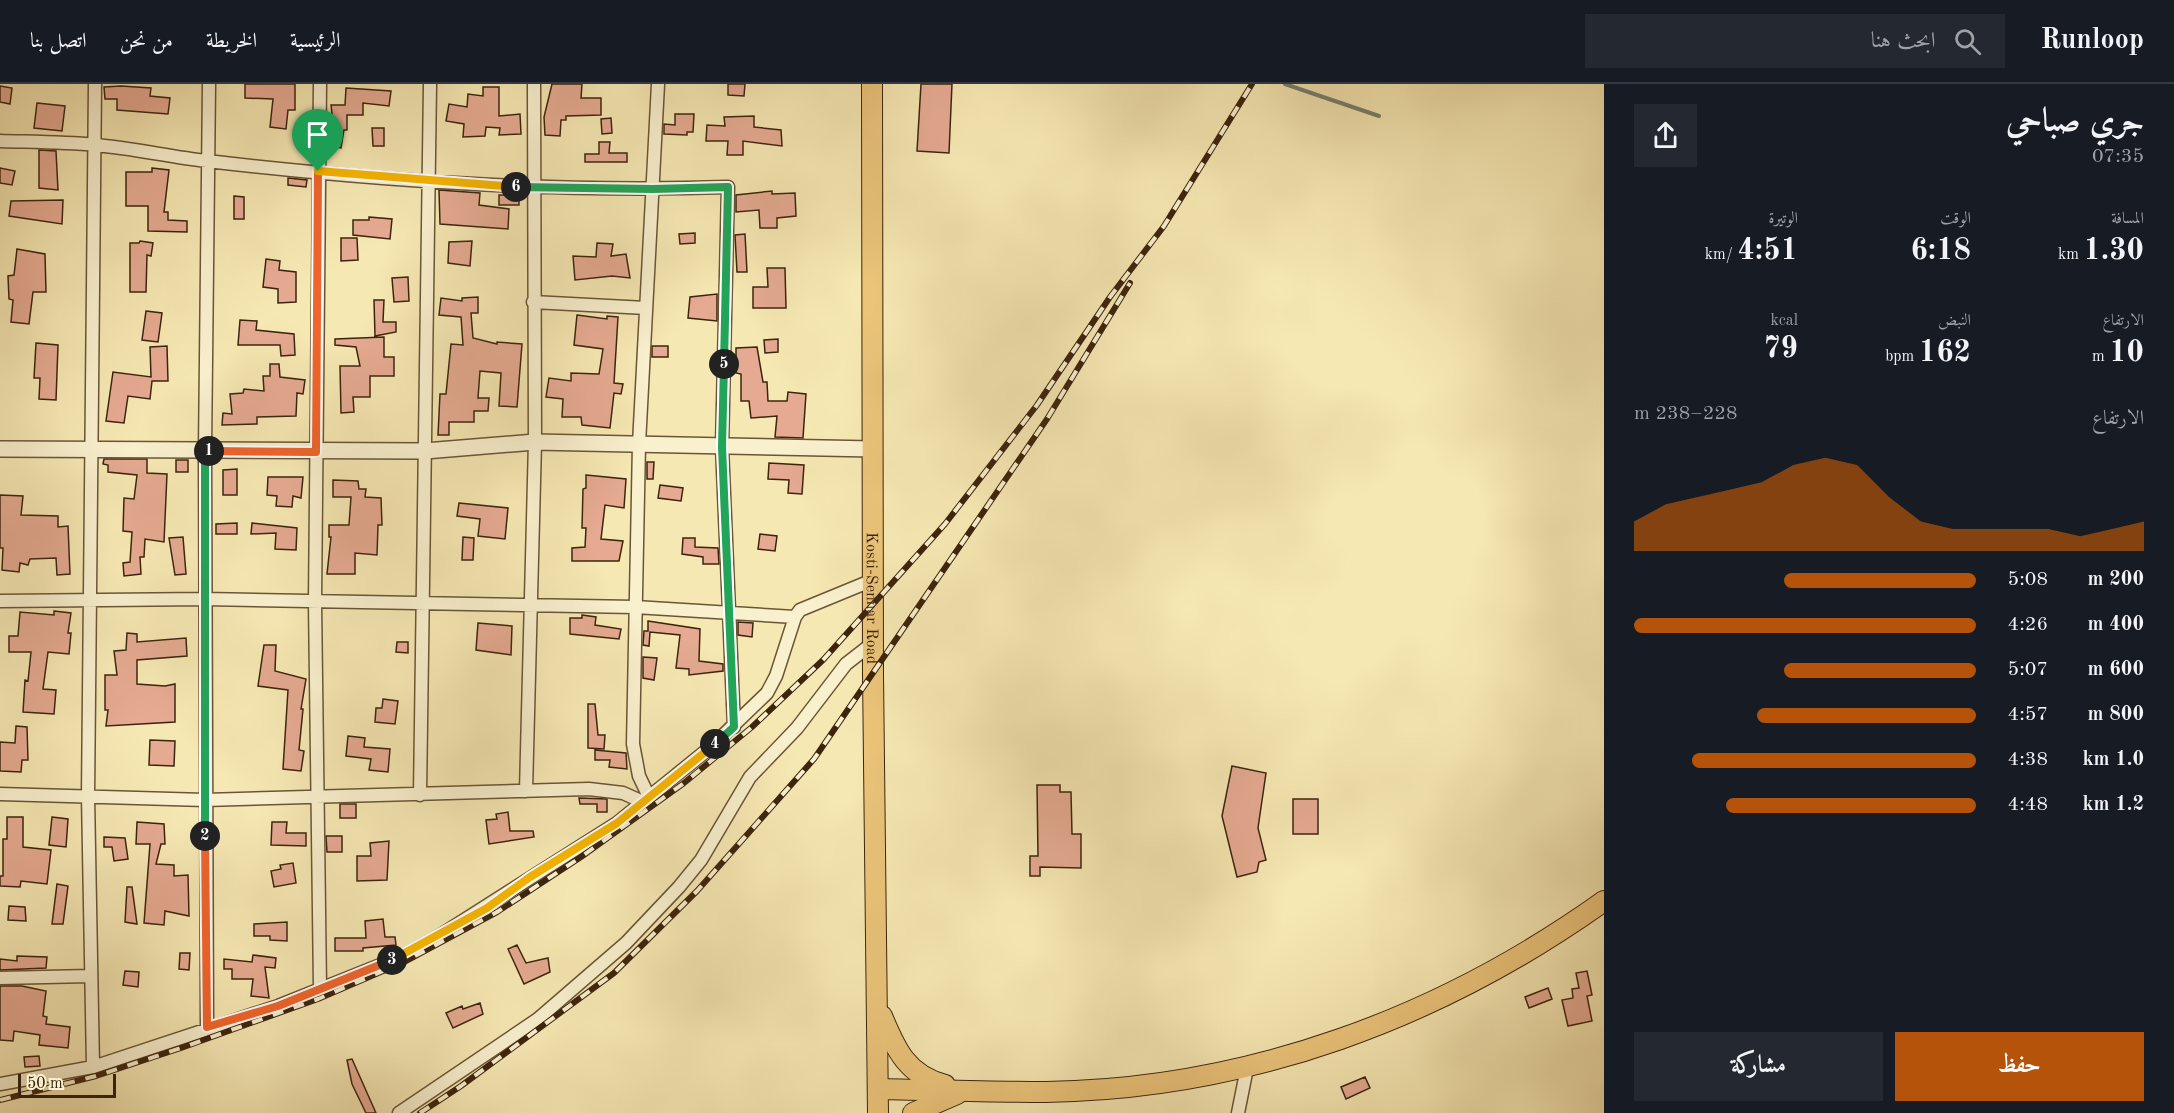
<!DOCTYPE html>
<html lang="ar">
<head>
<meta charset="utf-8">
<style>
	:root { --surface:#171b24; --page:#242831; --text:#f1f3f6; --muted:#9ea1a6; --line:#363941; --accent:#b45309 }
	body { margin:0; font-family:"Old Standard TT",Amiri,serif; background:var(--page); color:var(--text); direction:rtl; height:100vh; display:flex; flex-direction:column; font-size:22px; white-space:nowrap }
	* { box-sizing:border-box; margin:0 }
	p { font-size:20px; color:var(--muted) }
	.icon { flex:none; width:33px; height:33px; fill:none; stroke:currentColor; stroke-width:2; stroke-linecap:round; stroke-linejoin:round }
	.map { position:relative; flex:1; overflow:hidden; direction:ltr }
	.drawer { display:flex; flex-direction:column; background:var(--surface); width:570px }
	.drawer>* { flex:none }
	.scale { position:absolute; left:18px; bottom:15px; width:98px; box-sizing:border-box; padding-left:6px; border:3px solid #3c240d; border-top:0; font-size:16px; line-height:21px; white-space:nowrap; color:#3c240d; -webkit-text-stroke:4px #f9f0ce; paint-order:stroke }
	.pin { position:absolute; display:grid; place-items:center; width:51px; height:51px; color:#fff; margin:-62px -26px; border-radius:50% 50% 50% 0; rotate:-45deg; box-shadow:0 0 6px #0007 }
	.pin .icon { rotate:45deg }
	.km { position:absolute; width:30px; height:30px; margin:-15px; border-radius:50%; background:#222; color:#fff; font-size:16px; line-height:30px; text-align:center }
	.round { display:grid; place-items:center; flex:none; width:63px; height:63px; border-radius:0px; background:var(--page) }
	.summary { display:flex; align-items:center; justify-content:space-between; height:102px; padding:0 30px }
	h1 { font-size:33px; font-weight:600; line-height:45px }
	.figures { display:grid; grid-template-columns:repeat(3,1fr); gap:9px; height:102px; padding:6px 30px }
	.figures div { display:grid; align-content:center }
	.figures b { font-size:30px; font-weight:600 }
	.figures small { font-size:16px; font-weight:400 }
	.figures p { font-size:16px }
	.chart { height:168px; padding:12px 30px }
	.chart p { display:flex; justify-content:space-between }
	.chart svg { width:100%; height:108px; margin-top:6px; fill:var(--accent); opacity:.7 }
	.primary-button { display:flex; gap:12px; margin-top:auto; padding:12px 30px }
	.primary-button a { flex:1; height:69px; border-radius:0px; background:var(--accent); color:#fff; font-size:24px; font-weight:600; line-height:69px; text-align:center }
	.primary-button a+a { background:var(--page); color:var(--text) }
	ul { padding:0 30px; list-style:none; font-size:20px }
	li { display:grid; grid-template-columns:96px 72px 1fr; align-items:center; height:45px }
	li i { height:15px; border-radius:8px; background:var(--accent) }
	header { display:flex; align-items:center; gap:36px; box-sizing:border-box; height:84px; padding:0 30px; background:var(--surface); border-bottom:2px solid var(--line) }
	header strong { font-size:28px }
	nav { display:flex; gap:33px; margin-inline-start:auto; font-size:21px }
	.search { width:420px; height:54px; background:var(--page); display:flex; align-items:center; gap:15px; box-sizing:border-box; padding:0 21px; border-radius:0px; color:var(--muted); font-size:22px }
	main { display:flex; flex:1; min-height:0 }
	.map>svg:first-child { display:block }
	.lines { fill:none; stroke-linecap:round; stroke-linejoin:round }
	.stream { stroke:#768170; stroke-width:4 }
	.building { fill:#e5aa91; stroke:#3c240d; stroke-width:1.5 }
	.minor-casing { stroke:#6a5536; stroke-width:15 }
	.tertiary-casing { stroke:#6a5536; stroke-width:18 }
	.trunk-casing { stroke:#3c240d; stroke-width:22 }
	.minor { stroke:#f9f0ce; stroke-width:12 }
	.tertiary { stroke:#f9f0ce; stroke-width:15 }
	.trunk { stroke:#ebc47a; stroke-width:20 }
	.rail-casing { stroke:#3c240d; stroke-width:6 }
	.rail { stroke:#f9f0ce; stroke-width:4; stroke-dasharray:11; stroke-linecap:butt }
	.split-1-casing { stroke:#fff; stroke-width:12 }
	.split-2-casing { stroke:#fff; stroke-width:12 }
	.split-3-casing { stroke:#fff; stroke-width:12 }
	.split-4-casing { stroke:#fff; stroke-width:12 }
	.split-5-casing { stroke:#fff; stroke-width:12 }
	.split-6-casing { stroke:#fff; stroke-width:12 }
	.split-7-casing { stroke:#fff; stroke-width:12 }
	.split-1 { stroke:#f0652b; stroke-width:8 }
	.split-2 { stroke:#22a559; stroke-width:8 }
	.split-3 { stroke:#f0652b; stroke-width:8 }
	.split-4 { stroke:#f5b400; stroke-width:8 }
	.split-5 { stroke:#22a559; stroke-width:8 }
	.split-6 { stroke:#22a559; stroke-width:8 }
	.split-7 { stroke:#f5b400; stroke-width:8 }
	.labels { text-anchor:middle; stroke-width:5; stroke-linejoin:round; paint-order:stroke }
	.street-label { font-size:16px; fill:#3c240d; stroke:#f9f0ce }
</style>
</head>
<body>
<header>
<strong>Runloop</strong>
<div class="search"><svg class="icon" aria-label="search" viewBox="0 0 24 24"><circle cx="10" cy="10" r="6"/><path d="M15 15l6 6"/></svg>ابحث هنا</div>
<nav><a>الرئيسية</a><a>الخريطة</a><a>من نحن</a><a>اتصل بنا</a></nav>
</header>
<main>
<section class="drawer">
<div class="summary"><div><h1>جري صباحي</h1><p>07:35</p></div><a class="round"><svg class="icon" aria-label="share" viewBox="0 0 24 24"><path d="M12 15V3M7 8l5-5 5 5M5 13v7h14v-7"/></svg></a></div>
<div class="figures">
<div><p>المسافة</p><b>1.30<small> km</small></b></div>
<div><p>الوقت</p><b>6:18</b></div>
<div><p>الوتيرة</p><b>4:51<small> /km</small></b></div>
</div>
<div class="figures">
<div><p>الارتفاع</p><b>10<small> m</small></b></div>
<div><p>النبض</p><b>162<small> bpm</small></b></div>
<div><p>kcal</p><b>79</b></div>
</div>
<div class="chart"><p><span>الارتفاع</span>228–238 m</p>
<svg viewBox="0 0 160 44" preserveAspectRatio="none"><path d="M0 44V32L10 25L20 22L30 19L40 16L50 9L60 6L70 9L80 22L90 32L100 35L110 35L120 35L130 35L140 38L150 35L160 32V44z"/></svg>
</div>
<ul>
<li><b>200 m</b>5:08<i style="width:56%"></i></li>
<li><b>400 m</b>4:26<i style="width:100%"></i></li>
<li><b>600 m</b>5:07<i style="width:56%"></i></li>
<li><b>800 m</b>4:57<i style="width:64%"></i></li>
<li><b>1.0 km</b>4:38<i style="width:83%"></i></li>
<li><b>1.2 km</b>4:48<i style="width:73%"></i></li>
</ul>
<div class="primary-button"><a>حفظ</a><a>مشاركة</a></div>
</section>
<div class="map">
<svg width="1604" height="1029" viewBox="0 0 1604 1029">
	<rect width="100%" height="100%" fill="#f6e8b3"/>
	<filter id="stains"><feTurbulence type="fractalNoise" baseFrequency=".00333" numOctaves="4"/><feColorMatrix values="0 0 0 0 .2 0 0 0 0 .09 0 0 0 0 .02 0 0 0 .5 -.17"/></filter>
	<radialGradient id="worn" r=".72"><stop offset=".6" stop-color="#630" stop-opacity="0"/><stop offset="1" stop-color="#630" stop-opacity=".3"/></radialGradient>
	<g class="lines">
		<path class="stream" d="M1285,0L1379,32"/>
	</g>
	<path class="building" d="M245,0H295V26H288L286,45L270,43L273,15L245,14Z
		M552,0H582L581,14H601V31L566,32V36H561L560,52L545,51L544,33Z
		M728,0H745L744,12L728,11Z
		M921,0H952L949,69L917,67Z
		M0,2L12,4L10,20L0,18Z
		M121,2L151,4L150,12L170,14L168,30L117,26V15H105L104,3Z
		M483,3H499V32L520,30L521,50L499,51L500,44L486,43L485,52L463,53L464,40L446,37L449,20L467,23L468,10L483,12Z
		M346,4L391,7L389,22L363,19V31H347V46H344L341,64L329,62L333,38L331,21H345Z
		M37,19L65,22L62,47L34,44Z
		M675,30H694L693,48H687V51L664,50V40L675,41Z
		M754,32V43L781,46L782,62L743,57V71H727L728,57H706L707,41L725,42L724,33Z
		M611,34L612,49L602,50L601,35Z
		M372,44H384V62H373Z
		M599,58H610L609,69H627V78H585V70H599Z
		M39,66L56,67L58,106L39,104Z
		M0,84L15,87L12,101L0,99Z
		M152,84L169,86L164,128H168V136L187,137V148L148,147V122H126V88H152Z
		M288,94L307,96L306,103L288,101Z
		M439,106L480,109L479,121L509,125L508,145L440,140Z
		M772,107V110L795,109L796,132L777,134V144H760L759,126L736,128V111Z
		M499,111H519V121H499Z
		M234,112L244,113V135H234Z
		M63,116L62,140L9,132L11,117Z
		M369,133L392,135L390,155L353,151V136H369Z
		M695,149V159L680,160L679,150Z
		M745,150L747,188H737L735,151Z
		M341,154H357L358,176L341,177Z
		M140,157L153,159L151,172L147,171L146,208H130V159H139Z
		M472,157L470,182L448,179L449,158Z
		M597,159L613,160L611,172L626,170L630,194L612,192L575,196L573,172L596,173Z
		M17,165L45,170L46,208H33L29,240L11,238L13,216L9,215L8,192L14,191Z
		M266,175L280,177L279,186L296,188V218L278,219V205L263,203Z
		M767,184H785L786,224H753V203H768Z
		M408,193L409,217L394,218L392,194Z
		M717,210V237L688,234L690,213Z
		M478,213V229H471L473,254L497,260V258L522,260L517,323L499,322L501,289L480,287L478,314H489L488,327H474V338H449V351H438L440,310H446L451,260L463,261L461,233L439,231L441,214L462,217V214Z
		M374,216H384L383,238H396V248L375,252Z
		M146,227L162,229L158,258L142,256Z
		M577,231L607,235V232L618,233L614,299L623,300L621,310L614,309L610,344L582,341L581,333H562L563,315L546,313L549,294L571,297V289L599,290L603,265L574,261Z
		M240,236L257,237L256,246L294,250L295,271L281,272L280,261H238Z
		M384,253V273H394V292H370V313H353L354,328L341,329L340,282H360L356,263L335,261V255Z
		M778,255V268L765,269L764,256Z
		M36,259L58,261L56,316L39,315L40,294H34Z
		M167,262L168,297H152L150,315L128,312L124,339L106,337L113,288L151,293L150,263Z
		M652,262H668V273H652Z
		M757,263L763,298H767L768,317H787L788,308L806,310L803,354L775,353L777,332L751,334L749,317H741V290L736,289V264Z
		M270,280H279L280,293L305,296L303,310L297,309L296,332L257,333V340L222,341L223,329L232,330L230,310L243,309L244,305L264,307L263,292H270Z
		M104,375H147V389L167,390L164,458L145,455L144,473H140L141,490L124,492L123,479L130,478L132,448L123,447L124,414L134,415L137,391L108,388V381L103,380Z
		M176,376H188V388H176Z
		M647,378H654L653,395H647Z
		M769,379L804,381L802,410L788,409L789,396L768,395Z
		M237,385V411H223V386Z
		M586,391L626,395L624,424L605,421L601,455L623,457L619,477H572V464L585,463L586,444H582L583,405L586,404Z
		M268,393H303L301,414L293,412L292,423L276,422L277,412L267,411Z
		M333,396L358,397L359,405H366L365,413L381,414L382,441H378L377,471L355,469V490H327L331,453H329V441H349L351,413H333Z
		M660,401L683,404L681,417L658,414Z
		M0,411L23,412L21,431L58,432V443L68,442L70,490L57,491L56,474L30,475L28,481L20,479L19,488L2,486L3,464H0Z
		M459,419L508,424L505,455L478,452L480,435L457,432Z
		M237,439V450H216V440Z
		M252,439L297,444L296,466L275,465L276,449L251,450Z
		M760,450L777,452L775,467L758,465Z
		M183,453L186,490L175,491L169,454Z
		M463,453L474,454L473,476H462Z
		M683,454H695V463L718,464L719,480H703V473L682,470Z
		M54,527L71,529L68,549H71L69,570L48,568L43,605L56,606L54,630L23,628L25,596L28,597L31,568H9V552H18L20,528L54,531Z
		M582,531L596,533L595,541L621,545L619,555L570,550V534H582Z
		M648,537L700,545L699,577L723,580V587L689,591V585L676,584L680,551L650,548L649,562L643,561L644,547H648Z
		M738,538L753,539L752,553L738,551Z
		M478,539L512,542L511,571L476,566Z
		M127,549L137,550V558L186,554L187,572L137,576V600L165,602L175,600V638L106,642L108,626H105V591H117L114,567L126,566Z
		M397,558H408V569L396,568Z
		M264,561H276L275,587L306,595L301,625H303L299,666L304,667L301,687L283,685L288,606L258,602Z
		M643,573L657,574L654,596L643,594Z
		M383,615L398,617L395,640L375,638L376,624H382Z
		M588,620H595L598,651H605L604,665L588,664Z
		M16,642L27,643L28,676H22L21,688L0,687V658L15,659Z
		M348,652L365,654L364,663L390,665L388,688L369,686L371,675L346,672Z
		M150,656L175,657L174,682L149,681Z
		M595,666L626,669L627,685L609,683L610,676H595Z
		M1232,682L1266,689L1258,744L1266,776L1259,778L1257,788L1237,793L1222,732Z
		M1037,701H1060V708H1071L1072,750H1081V784L1040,783V792H1030V772H1038Z
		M579,714L607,715V728H597V720H580Z
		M1293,715H1318V750H1293Z
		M340,720H356V734H340Z
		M508,728L510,747H533L534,753L489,760L486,736L497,735L496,730Z
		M7,733H23V763L51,766L47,800L21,797L20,803L0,802V792H3V755H7Z
		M52,733L68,735L66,763L49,761Z
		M137,738L164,740L165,760H161L156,780L174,781V792L188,791L189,832L165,827L164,841L144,839L150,760H136Z
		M272,738H287L286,749H306V762L271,761Z
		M326,752H342V768H327Z
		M104,753L125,754L128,775L114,777L112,763H104Z
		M389,757L387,796L357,797V772H371L370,759Z
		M293,779L296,799L274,803L271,787L281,785L280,781Z
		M57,800L68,802L63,840H52Z
		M127,803H132L137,840L125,838Z
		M9,822L25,823L26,837L8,836Z
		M383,835L385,853H395L396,861L363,864V867H335V854H366L365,837Z
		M287,838V857L270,856V852H254V840Z
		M517,861L526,879L548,874L550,888L524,900L508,865Z
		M180,869H190L189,886L179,885Z
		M253,871L276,874L275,884L265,883L269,914L251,912L253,895H232V885H224V875L252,878Z
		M17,872L47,873L46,884L0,886V875L17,877Z
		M125,887L139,888L138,903L123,901Z
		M1587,887L1592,911L1587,912L1592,937L1568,942L1562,916L1573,914L1572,905L1579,904L1576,889Z
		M0,902H22L46,907L43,932L47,933L46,940L70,943L68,964L39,961L40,951L14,947L13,957L0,956Z
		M1548,904L1552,915L1529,924L1525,913Z
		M480,919L483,930L453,944L446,929L462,922L463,925Z
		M39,972L40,982L25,983L24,973Z
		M352,975L376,1029H366L352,1000L347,976Z
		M1365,993L1370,1004L1346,1015L1341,1003Z"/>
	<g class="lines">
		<g class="minor-casing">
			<path id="minor" d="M0,57C32,58 64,58 95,61C133,64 170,73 207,77C380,97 554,109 728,103L722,363L734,643
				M533,218L646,224
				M0,517L205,515L635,523L795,533
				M526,707L535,358L534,0
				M0,710L205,716L589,705L623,709L643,718
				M420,711L430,0
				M649,713L639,692L633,660L639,360L658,0
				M0,894L90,892
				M320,904L315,518L320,0
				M207,943L205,367L209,0
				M93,983L88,712L95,0
				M0,1000L93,983L278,922L403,872L439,852L617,739L712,662L767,609L776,592L795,533L800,526L873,496
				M399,1029L538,935L626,859L679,803L701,776L750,693L797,644L846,580L873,559
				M1238,1029L1247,984"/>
		</g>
		<g class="tertiary-casing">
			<path id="tertiary" d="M0,365L425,367L535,358L873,365"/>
		</g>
		<g class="trunk-casing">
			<g id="trunk">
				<path id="s1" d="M872,0L873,590L878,1029"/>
				<path d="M882,932C896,966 907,991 945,1001"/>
				<path d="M878,1005C934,1006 990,1008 1046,1008C1249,1005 1440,934 1604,817"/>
				<path d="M913,1029L957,1010"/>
			</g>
		</g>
		<use href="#minor" class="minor"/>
		<use href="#tertiary" class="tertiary"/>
		<use href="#trunk" class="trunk"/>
		<g class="rail-casing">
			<path id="rail" d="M0,1016L96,992L181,964L318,915L404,878L497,828L581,773L684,699L752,643L823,576L945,440L1037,321L1110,213L1164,142L1252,0
				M420,1029L461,1002L614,889L697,807L814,675L1047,335L1130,199"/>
		</g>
		<use href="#rail" class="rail"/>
	</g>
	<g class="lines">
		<g class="split-1-casing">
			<path id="split-1" d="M209,367L316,368L318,87"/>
		</g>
		<g class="split-2-casing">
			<path id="split-2" d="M205,752V367H209"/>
		</g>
		<g class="split-3-casing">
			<path id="split-3" d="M205,752L207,943L278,922L392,876"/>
		</g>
		<g class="split-4-casing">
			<path id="split-4" d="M392,876L487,824L530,793L617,739L715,660"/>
		</g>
		<g class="split-5-casing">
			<path id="split-5" d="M715,660L734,643L722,363L724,280"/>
		</g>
		<g class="split-6-casing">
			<path id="split-6" d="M516,103L653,105L728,103L724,280"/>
		</g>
		<g class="split-7-casing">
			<path id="split-7" d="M318,87L516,103"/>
		</g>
		<use href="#split-1" class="split-1"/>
		<use href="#split-2" class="split-2"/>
		<use href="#split-3" class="split-3"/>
		<use href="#split-4" class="split-4"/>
		<use href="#split-5" class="split-5"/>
		<use href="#split-6" class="split-6"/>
		<use href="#split-7" class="split-7"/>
	</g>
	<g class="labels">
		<g class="street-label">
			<text dy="6" stroke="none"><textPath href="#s1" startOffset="514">Kosti-Sennar Road</textPath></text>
		</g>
	</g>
	<rect width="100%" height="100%" filter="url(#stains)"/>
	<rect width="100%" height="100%" fill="url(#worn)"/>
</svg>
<div class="scale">50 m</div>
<div class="pin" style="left:318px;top:87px;background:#1e9e55"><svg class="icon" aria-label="arrive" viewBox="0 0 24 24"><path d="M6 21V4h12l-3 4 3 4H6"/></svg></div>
<b class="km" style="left:209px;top:367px">1</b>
<b class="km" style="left:205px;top:752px">2</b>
<b class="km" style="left:392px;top:876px">3</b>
<b class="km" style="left:715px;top:660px">4</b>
<b class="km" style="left:724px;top:280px">5</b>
<b class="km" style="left:516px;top:103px">6</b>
</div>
</main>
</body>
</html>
